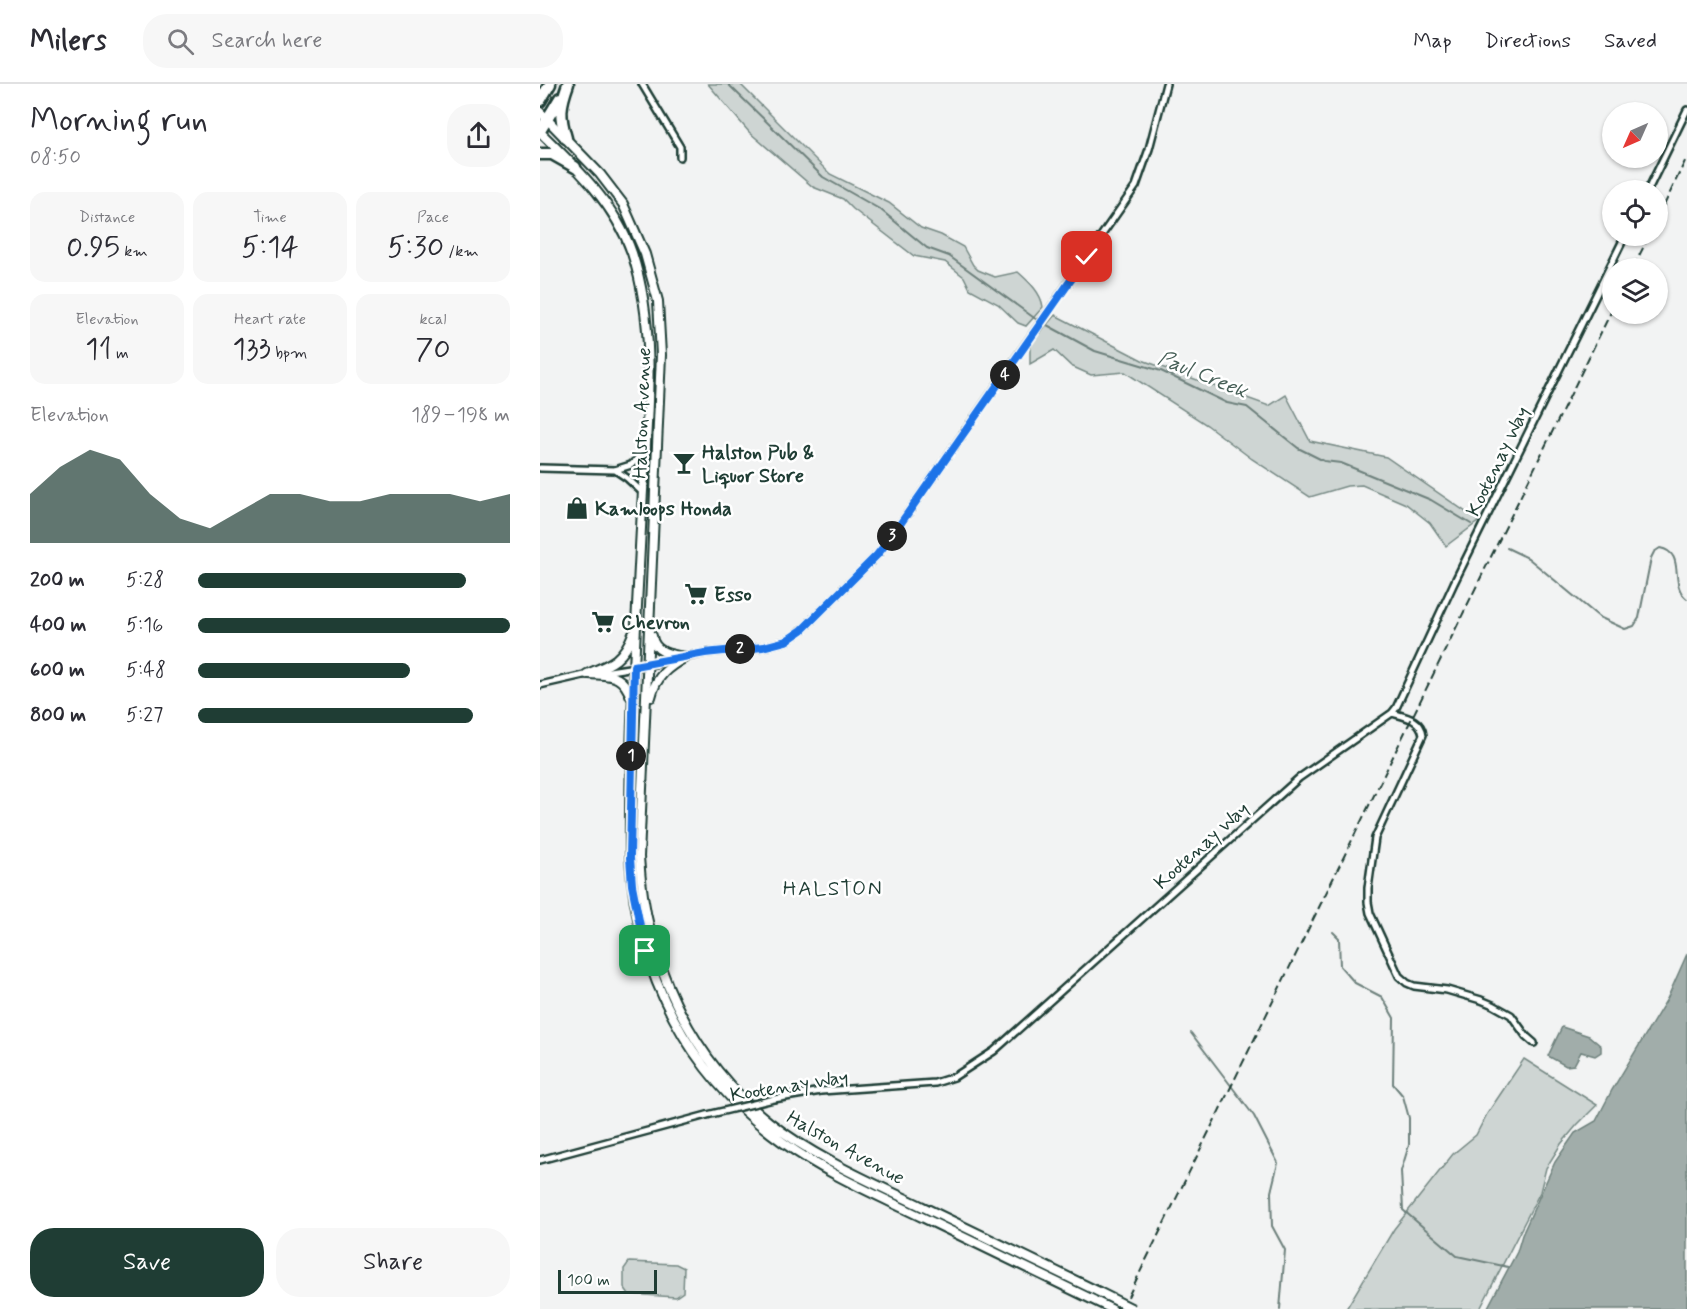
<!DOCTYPE html>
<html lang="en">
<head>
<meta charset="utf-8">
<style>
	:root { --surface:#fff; --page:#f7f7f7; --text:#2b2b33; --muted:#7c7c81; --line:#e1e1e2; --accent:#1f3d34 }
	body { margin:0; font-family:Mynerve,sans-serif; background:var(--page); color:var(--text); height:100vh; display:flex; flex-direction:column; font-size:22px; white-space:nowrap }
	* { box-sizing:border-box; margin:0 }
	p { font-size:20px; color:var(--muted) }
	.icon { flex:none; width:33px; height:33px; fill:none; stroke:currentColor; stroke-width:2; stroke-linecap:round; stroke-linejoin:round }
	.map { position:relative; flex:1; overflow:hidden }
	.drawer { display:flex; flex-direction:column; background:var(--surface); width:540px }
	.drawer>* { flex:none }
	.needle { width:39px; rotate:225deg }
	.tools { position:absolute; left:1062px; top:18px; display:grid; gap:12px }
	.tools a { display:grid; place-items:center; width:66px; height:66px; border-radius:50%; background:var(--surface); box-shadow:0 2px 4px #0004; font-size:30px }
	.scale { position:absolute; left:18px; bottom:15px; width:99px; box-sizing:border-box; padding-left:6px; border:3px solid #1f3d34; border-top:0; font-size:16px; line-height:21px; white-space:nowrap; color:#1f3d34; -webkit-text-stroke:4px #fff; paint-order:stroke }
	.pin { position:absolute; display:grid; place-items:center; width:51px; height:51px; color:#fff; margin:-26px; border-radius:12px; box-shadow:0 3px 9px #0006 }
	.km { position:absolute; width:30px; height:30px; margin:-15px; border-radius:50%; background:#222; color:#fff; font-size:16px; line-height:30px; text-align:center }
	.round { display:grid; place-items:center; flex:none; width:63px; height:63px; border-radius:24px; background:var(--page) }
	.headline { display:flex; align-items:center; justify-content:space-between; height:102px; padding:0 30px }
	h1 { font-size:33px; font-weight:600; line-height:45px }
	.figures { display:grid; grid-template-columns:repeat(3,1fr); gap:9px; height:102px; padding:6px 30px }
	.figures div { display:grid; align-content:center; border-radius:15px; background:var(--page); text-align:center }
	.figures b { font-size:30px; font-weight:600 }
	.figures small { font-size:16px; font-weight:400 }
	.figures p { font-size:16px }
	.chart { height:168px; padding:12px 30px }
	.chart p { display:flex; justify-content:space-between }
	.chart svg { width:100%; height:108px; margin-top:6px; fill:var(--accent); opacity:.7 }
	.primary-button { display:flex; gap:12px; margin-top:auto; padding:12px 30px }
	.primary-button a { flex:1; height:69px; border-radius:24px; background:var(--accent); color:#fff; font-size:24px; font-weight:600; line-height:69px; text-align:center }
	.primary-button a+a { background:var(--page); color:var(--text) }
	ul { padding:0 30px; list-style:none; font-size:20px }
	li { display:grid; grid-template-columns:96px 72px 1fr; align-items:center; height:45px }
	li i { height:15px; border-radius:8px; background:var(--accent) }
	header { display:flex; align-items:center; gap:36px; box-sizing:border-box; height:84px; padding:0 30px; background:var(--surface); border-bottom:2px solid var(--line) }
	header strong { font-size:28px }
	nav { display:flex; gap:33px; margin-inline-start:auto; font-size:21px }
	.search { width:420px; height:54px; background:var(--page); display:flex; align-items:center; gap:15px; box-sizing:border-box; padding:0 21px; border-radius:24px; color:var(--muted); font-size:22px }
	main { display:flex; flex:1; min-height:0 }
	.map>svg:first-child { display:block }
	.green { fill:#ced5d3; stroke:#768984; stroke-width:1.5 }
	.water { fill:#a1adaa; stroke:#6d807b; stroke-width:1.5 }
	.lines { fill:none; stroke-linecap:round; stroke-linejoin:round }
	.stream { stroke:#6d807b; stroke-width:2 }
	.street-casing { stroke:#1f3d34; stroke-width:10 }
	.secondary-casing { stroke:#1f3d34; stroke-width:12 }
	.highway-casing { stroke:#1f3d34; stroke-width:15 }
	.street { stroke:#fff; stroke-width:5 }
	.secondary { stroke:#fff; stroke-width:8 }
	.highway { stroke:#fff; stroke-width:10 }
	.rail { stroke:#1f3d34; stroke-width:2; stroke-dasharray:9 4.5; stroke-linecap:butt }
	.street-bridge-casing { stroke:#1f3d34; stroke-width:10; stroke-linecap:butt }
	.secondary-bridge-casing { stroke:#1f3d34; stroke-width:12; stroke-linecap:butt }
	.street-bridge { stroke:#fff; stroke-width:5 }
	.secondary-bridge { stroke:#fff; stroke-width:8 }
	.route-casing { stroke:#fff; stroke-width:12 }
	.route { stroke:#1a73e8; stroke-width:8 }
	.labels { text-anchor:middle; stroke-width:5; stroke-linejoin:round; paint-order:stroke }
	.street-label { font-size:20px; fill:#1f3d34; stroke:#fff }
	.poi-label { font-size:20px; font-weight:bold; fill:#1f3d34; stroke:#fff; text-anchor:start }
	.water-label { font-size:21px; font-style:italic; fill:#465f57; stroke:#fff }
	.neighbourhood-label { font-size:21px; letter-spacing:1.5px; fill:#1f3d34; stroke:#fff }
</style>
</head>
<body>
<header>
<strong>Milers</strong>
<div class="search"><svg class="icon" aria-label="search" viewBox="0 0 24 24"><circle cx="10" cy="10" r="6"/><path d="M15 15l6 6"/></svg>Search here</div>
<nav><a>Map</a><a>Directions</a><a>Saved</a></nav>
</header>
<main>
<section class="drawer">
<div class="headline"><div><h1>Morning run</h1><p>08:50</p></div><a class="round"><svg class="icon" aria-label="share" viewBox="0 0 24 24"><path d="M12 15V3M7 8l5-5 5 5M5 13v7h14v-7"/></svg></a></div>
<div class="figures">
<div><p>Distance</p><b>0.95<small> km</small></b></div>
<div><p>Time</p><b>5:14</b></div>
<div><p>Pace</p><b>5:30<small> /km</small></b></div>
</div>
<div class="figures">
<div><p>Elevation</p><b>11<small> m</small></b></div>
<div><p>Heart rate</p><b>133<small> bpm</small></b></div>
<div><p>kcal</p><b>70</b></div>
</div>
<div class="chart"><p><span>Elevation</span>189–198 m</p>
<svg viewBox="0 0 160 44" preserveAspectRatio="none"><path d="M0 44V24L10 13L20 6L30 10L40 24L50 34L60 38L70 31L80 24L90 24L100 27L110 27L120 24L130 24L140 24L150 27L160 24V44z"/></svg>
</div>
<ul>
<li><b>200 m</b>5:28<i style="width:86%"></i></li>
<li><b>400 m</b>5:16<i style="width:100%"></i></li>
<li><b>600 m</b>5:48<i style="width:68%"></i></li>
<li><b>800 m</b>5:27<i style="width:88%"></i></li>
</ul>
<div class="primary-button"><a>Save</a><a>Share</a></div>
</section>
<div class="map">
<svg width="1147" height="1225" viewBox="0 0 1147 1225">
	<rect width="100%" height="100%" fill="#f2f3f3"/>
	<filter id="ink" filterUnits="userSpaceOnUse"><feTurbulence type="fractalNoise" baseFrequency=".0167" numOctaves="2"/><feDisplacementMap in="SourceGraphic" scale="12" xChannelSelector="R" yChannelSelector="G"/><feConvolveMatrix kernelMatrix="1 2 1 2 8 2 1 2 1" color-interpolation-filters="sRGB"/></filter>
	<g filter="url(#ink)">
		<path class="green" d="M168,0H200L290,90L349,119L381,144L401,151L423,163L433,181L438,186L455,193L478,188C488,197 501,208 503,223L486,242L478,239L458,220L430,205L424,193L405,178L374,172L313,125L303,115L273,103L209,48Z
			M515,231L602,276L729,322L746,311L770,357L846,373L939,437L906,462L890,439L866,420L822,401L807,402L770,413L712,375L667,341L585,288L551,291L531,282L514,266L490,280V260Z
			M984,975L1057,1021L1037,1041L1021,1060L1006,1084L1000,1108L940,1225H806L854,1145L913,1070L936,1051L947,1030Z
			M89,1178L136,1180L144,1184L143,1208L136,1213L89,1210L84,1203V1185Z"/>
		<path class="water" d="M1147,870V1225H947L977,1168L982,1151L1015,1078L1035,1049L1056,1037L1072,1006L1127,915Z
			M1022,943L1049,952L1061,962V968L1055,972L1041,968L1034,981L1026,982L1008,972Z"/>
		<g class="lines">
			<path class="stream" d="M188,0L283,93L341,126L387,164L409,172L497,236
				M507,241L555,267L621,287L687,319L707,323L758,364L784,377L801,379L891,416L931,440
				M967,464L988,474L1059,533L1085,545L1094,542L1099,534L1111,474L1114,468L1120,464C1147,469 1128,501 1147,515
				M793,848L799,854L800,882L815,899L842,913L854,934L853,1000L863,1012L869,1034V1061L861,1087L863,1126L917,1172L968,1183
				M651,949L714,1032L738,1079L731,1108L732,1142L745,1166L740,1225"/>
			<g class="street-casing">
				<path id="street" d="M102,0L140,63V73
					M1108,106L1147,26
					M0,384L75,386L91,381L104,369
					M75,386L87,394L102,408
					M57,589L114,580L165,569L223,563L246,557L262,546L337,471L349,456L596,102L609,65L626,0
					M0,601L48,590
					M852,629C866,633 881,635 883,651L835,754L828,804V818L830,829L859,892L867,899L874,902L907,906L941,916L953,921L971,931L986,952L994,959
					M234,1015L281,1007L395,999L414,993L454,967L759,694L852,629L856,624L914,499L1085,152
					M0,1076L167,1031"/>
			</g>
			<g class="secondary-casing">
				<path id="secondary" d="M0,28L60,90L83,120L105,170L118,217L121,271L99,773C105,875 148,973 229,1038C275,1074 331,1098 383,1123C442,1152 501,1180 559,1208
					M0,48C36,83 75,120 92,169C119,250 106,342 102,425C96,541 89,658 90,774C97,890 148,991 244,1059C287,1090 337,1111 384,1134C447,1164 509,1195 572,1225
					M112,552C114,569 132,571 146,573
					M47,590C71,580 83,576 93,550
					M49,590C71,592 82,589 91,613
					M111,613C116,592 128,583 146,573"/>
			</g>
			<g class="highway-casing">
				<path id="highway" d="M0,17L10,0
					M0,47L20,14
					M26,54C19,31 20,22 28,0
					M0,70H12L35,83"/>
			</g>
			<use href="#street" class="street"/>
			<use href="#secondary" class="secondary"/>
			<use href="#highway" class="highway"/>
			<path class="rail" d="M1118,134L1147,73
				M1093,184L1109,152
				M582,1225L1072,226"/>
			<g class="street-bridge-casing">
				<path id="street-bridge" d="M167,1031L234,1015"/>
			</g>
			<g class="secondary-bridge-casing">
				<path id="secondary-bridge" d="M559,1208L593,1225"/>
			</g>
			<use href="#street-bridge" class="street-bridge"/>
			<use href="#secondary-bridge" class="secondary-bridge"/>
		</g>
	</g>
	<g class="lines" filter="url(#ink)">
		<g class="route-casing">
			<path id="route" d="M105,867L92,801L90,774L94,582L165,569L223,563L246,557L262,546L337,471L349,456L547,173"/>
		</g>
		<use href="#route" class="route"/>
	</g>
	<defs>
		<g id="bar-bare" transform="scale(1.8)"><path d="M-6-5H6L.8 .8V4.5H3.5V6h-7V4.5H-.8V.8Z" fill="#1f3d34" stroke="#fff" stroke-width="2.5" paint-order="stroke"/></g>
		<g id="shop-bare" transform="scale(1.8)"><path d="M-5-2.5h2.3a2.7 3.5 0 0 1 5.4 0H5L5.5 6h-11ZM-1.5-2.5h3a1.5 2.3 0 0 0-3 0Z" fill="#1f3d34" stroke="#fff" stroke-width="2.5" paint-order="stroke"/></g>
		<g id="supermarket-bare" transform="scale(1.8)"><path d="M-6-5.5h2.5l.6 2H6L4.5 2H-2.5L-4.4-4H-6ZM-1.5 3.2a1.3 1.3 0 1 0 .1 0ZM3 3.2a1.3 1.3 0 1 0 .1 0Z" fill="#1f3d34" stroke="#fff" stroke-width="2.5" paint-order="stroke"/></g>
	</defs>
	<g fill-rule="evenodd">
		<use href="#bar-bare" x="144" y="379"/>
		<use href="#shop-bare" x="37" y="424"/>
		<use href="#supermarket-bare" x="156" y="510"/>
		<use href="#supermarket-bare" x="63" y="538"/>
	</g>
	<g class="labels">
		<g class="street-label">
			<text transform="translate(101 329) rotate(-88)" y="7">Halston Avenue</text>
			<text transform="translate(957 377) rotate(-64)" y="7">Kootenay Way</text>
			<text transform="translate(661 761) rotate(-42)" y="7">Kootenay Way</text>
			<text transform="translate(249 1001) rotate(-9)" y="7">Kootenay Way</text>
			<text transform="translate(306 1063) rotate(29)" y="7">Halston Avenue</text>
		</g>
		<g class="poi-label">
			<text x="162" y="375">Halston Pub &amp;<tspan x="162" dy="23">Liquor Store</tspan></text>
			<text x="55" y="431">Kamloops Honda</text>
			<text x="174" y="517">Esso</text>
			<text x="81" y="545">Chevron</text>
		</g>
		<g class="water-label">
			<text transform="translate(663 290) rotate(22)" y="7">Paul Creek</text>
		</g>
		<g class="neighbourhood-label">
			<text x="293" y="811">HALSTON</text>
		</g>
	</g>
</svg>
<div class="tools">
<a><svg class="needle" viewBox="-14 -14 28 28"><path d="M0-13l5 13h-10z" fill="#e53935"/><path d="M0 13l5-13h-10z" fill="#7c7c81"/></svg></a>
<a><svg class="icon" aria-label="locate" viewBox="0 0 24 24"><circle cx="12" cy="12" r="6"/><path d="M12 2v4M12 18v4M2 12h4M18 12h4"/></svg></a>
<a><svg class="icon" aria-label="layers" viewBox="0 0 24 24"><path d="M12 4l9 5-9 5-9-5zM3 14l9 5 9-5"/></svg></a>
</div>
<div class="scale">100 m</div>
<div class="pin" style="left:105px;top:867px;background:#1e9e55"><svg class="icon" aria-label="arrive" viewBox="0 0 24 24"><path d="M6 21V4h12l-3 4 3 4H6"/></svg></div>
<div class="pin" style="left:547px;top:173px;background:#d93025"><svg class="icon" aria-label="check" viewBox="0 0 24 24"><path d="M5 12l5 5 9-10"/></svg></div>
<b class="km" style="left:91px;top:672px">1</b>
<b class="km" style="left:200px;top:565px">2</b>
<b class="km" style="left:352px;top:452px">3</b>
<b class="km" style="left:465px;top:291px">4</b>
</div>
</main>
</body>
</html>
